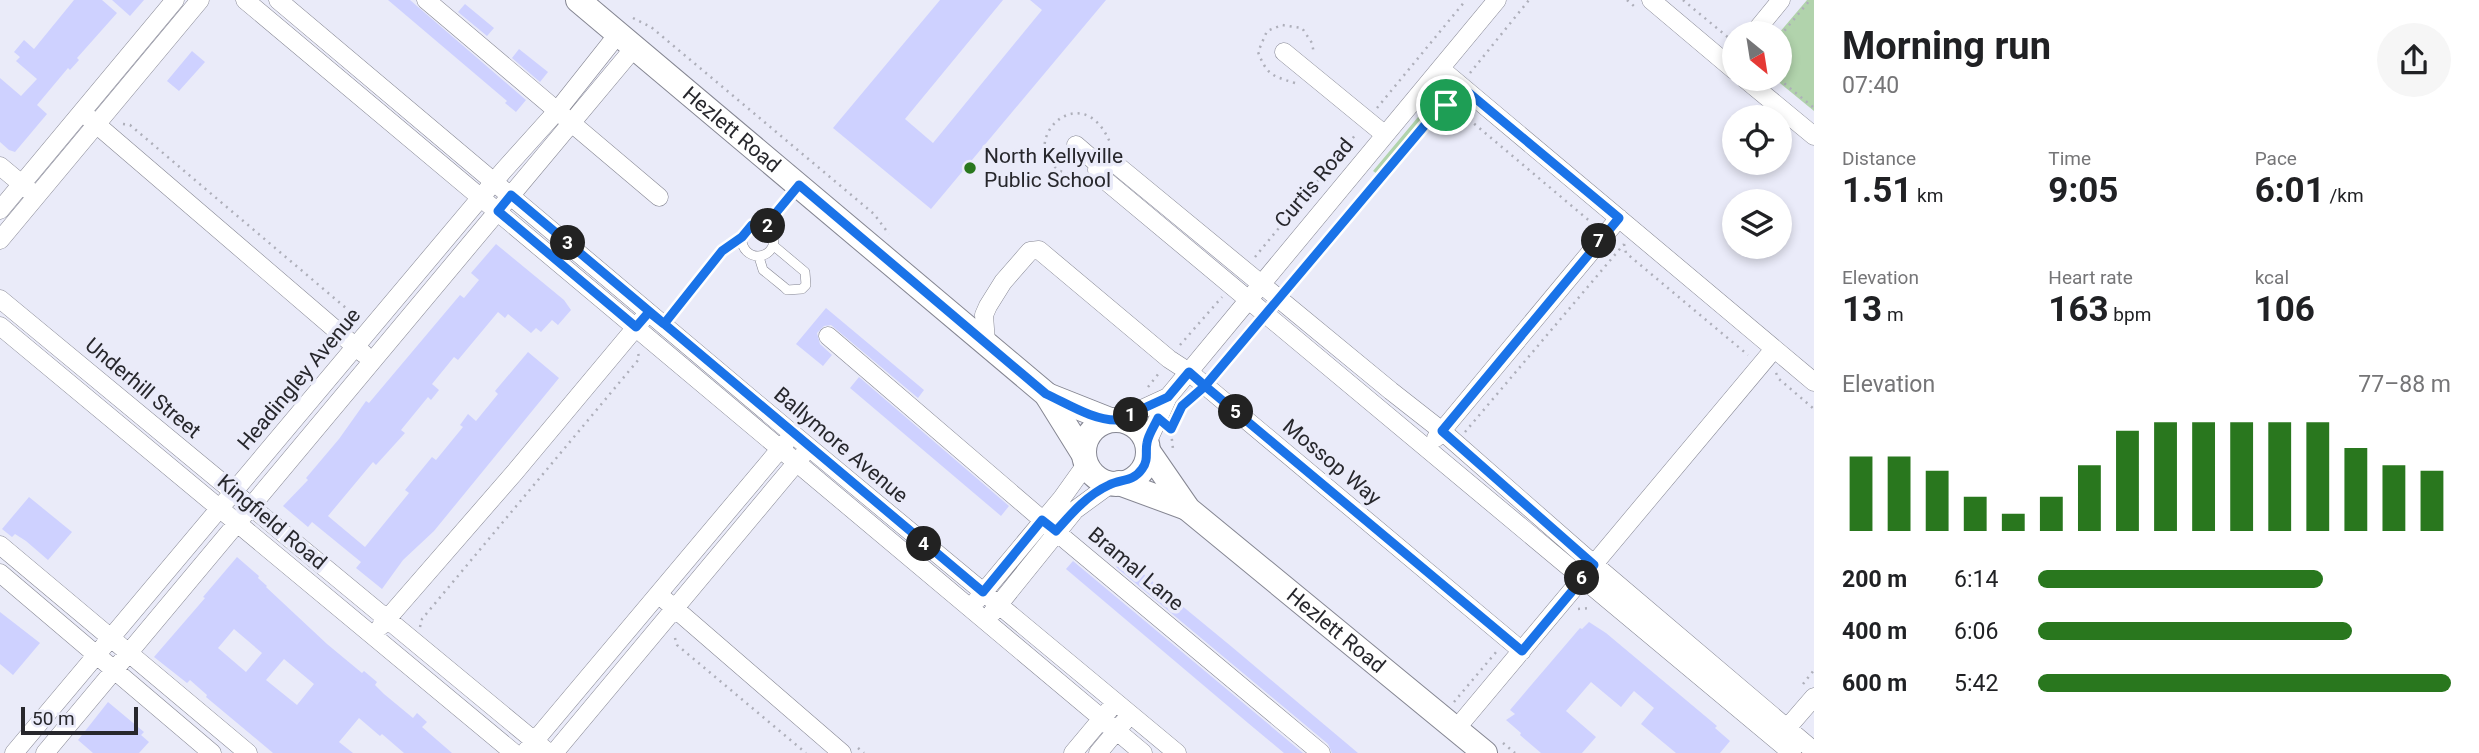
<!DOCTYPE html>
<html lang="en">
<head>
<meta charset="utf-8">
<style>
	:root { --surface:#fff; --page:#f6f6f6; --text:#202124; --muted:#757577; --accent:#29771e }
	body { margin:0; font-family:Roboto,sans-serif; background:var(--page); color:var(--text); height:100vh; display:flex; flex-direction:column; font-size:26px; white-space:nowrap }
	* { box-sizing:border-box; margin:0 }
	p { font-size:23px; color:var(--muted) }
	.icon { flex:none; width:38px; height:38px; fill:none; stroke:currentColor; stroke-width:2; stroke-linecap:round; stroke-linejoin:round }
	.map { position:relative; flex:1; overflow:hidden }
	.details { display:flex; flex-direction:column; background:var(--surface); width:665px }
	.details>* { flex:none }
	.needle { width:46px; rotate:150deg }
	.tools { position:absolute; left:1722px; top:21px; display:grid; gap:14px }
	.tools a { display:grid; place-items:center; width:70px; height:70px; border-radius:50%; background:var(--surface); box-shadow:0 4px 10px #0003; font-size:35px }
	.scale { position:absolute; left:21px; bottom:18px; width:117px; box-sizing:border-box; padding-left:7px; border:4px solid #27272c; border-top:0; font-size:19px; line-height:24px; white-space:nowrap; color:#27272c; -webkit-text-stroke:5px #eaebf9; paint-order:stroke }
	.pin { position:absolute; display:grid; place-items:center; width:60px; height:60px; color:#fff; margin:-30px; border:4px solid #fff; border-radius:50%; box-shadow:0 2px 7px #0007 }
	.km { position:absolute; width:35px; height:35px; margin:-18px; border-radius:50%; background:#222; color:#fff; font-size:19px; line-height:35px; text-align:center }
	.round { display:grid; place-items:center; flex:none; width:74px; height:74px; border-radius:37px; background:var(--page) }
	.summary { display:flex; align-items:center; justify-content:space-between; height:119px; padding:0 28px }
	h1 { font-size:38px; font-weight:700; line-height:52px }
	.metrics { display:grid; grid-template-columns:repeat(3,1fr); gap:10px; height:119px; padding:7px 28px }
	.metrics div { display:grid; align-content:center }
	.metrics b { font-size:35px; font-weight:700 }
	.metrics small { font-size:19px; font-weight:400 }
	.metrics p { font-size:19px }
	.chart { height:196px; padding:14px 28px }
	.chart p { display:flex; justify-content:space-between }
	.chart svg { width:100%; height:126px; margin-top:7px; stroke:var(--accent); stroke-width:6 }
	ul { padding:0 28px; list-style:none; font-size:23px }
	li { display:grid; grid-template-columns:112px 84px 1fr; align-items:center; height:52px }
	li i { height:18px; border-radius:9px; background:var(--accent) }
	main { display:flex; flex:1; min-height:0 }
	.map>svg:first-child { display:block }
	.green { fill:#b1d3ac }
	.building { fill:#ced1ff; fill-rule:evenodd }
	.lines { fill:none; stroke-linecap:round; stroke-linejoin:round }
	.lane-casing { stroke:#858692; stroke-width:10 }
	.street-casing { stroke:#858692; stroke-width:19 }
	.secondary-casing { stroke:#858692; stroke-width:26 }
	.path { stroke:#aeafba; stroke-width:2.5; stroke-dasharray:2 5; stroke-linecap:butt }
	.lane { stroke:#fff; stroke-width:9 }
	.street { stroke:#fff; stroke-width:18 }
	.secondary { stroke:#fff; stroke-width:24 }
	.route-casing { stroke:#fff; stroke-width:14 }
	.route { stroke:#1a73e8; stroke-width:9 }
	.poi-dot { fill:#29771e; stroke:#eaebf9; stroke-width:2.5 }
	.labels { text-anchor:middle; stroke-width:7; stroke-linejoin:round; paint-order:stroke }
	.street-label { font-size:21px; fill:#27272c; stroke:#eaebf9 }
	.poi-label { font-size:21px; fill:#27272c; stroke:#eaebf9; text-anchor:start }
</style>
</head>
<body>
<main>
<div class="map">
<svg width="1814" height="753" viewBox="0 0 1814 753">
	<rect width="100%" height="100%" fill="#eaebf9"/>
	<path class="green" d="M1807,0H1814V111L1775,79H1780L1779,33Z
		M1445,95L1380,176L1373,171L1433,99Z"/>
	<path class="building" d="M74,0H102L117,13L77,58L79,60L70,70L68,68L37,105L47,114L15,152L9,150L0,142V78L21,96L37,79L16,61L20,57L14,52L24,40L34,49Z
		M112,0H144L130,16Z
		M388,0H410L526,100L516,112L505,103L507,101Z
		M940,0H1003L905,119L933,143L1042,10L1030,0H1106L931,209L833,128Z
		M465,4L494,28L487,36L458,12Z
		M519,49L548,72L540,82L512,58Z
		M192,51L205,62L179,91L167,81Z
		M496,244L564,300L571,310L558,325L552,320L541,332L536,328L531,333L508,314L505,318L498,312L458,360L454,357L432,384L439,390L431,400L428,397L401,430L405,433L376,465L373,462L328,516L365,547L409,493L405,490L432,457L436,460L463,427L460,425L468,414L476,421L498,394L495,391L528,352L559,378L434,531L403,560L382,589L356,568L361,562L312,522L308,527L283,506L308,480L306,478L339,439L366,401L369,403L460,295L464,298L479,280L471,273Z
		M826,308L924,390L918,398L831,325L824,326L817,333L820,344L832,355L823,366L796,344Z
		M859,377L1009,506L1001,516L850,388Z
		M29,497L72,532L48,560L26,541L15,534L12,537L2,529Z
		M237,557L259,576L258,578L267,586L266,587L327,644L362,673L364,671L377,682L375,685L384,694L413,718L417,713L427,722L422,727L452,753H404L382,734L380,736L359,718L339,742L353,753H273L206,697L207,695L190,680L187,683L154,657L205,598L203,597ZM234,629L262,653L246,672L218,648ZM284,659L314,684L297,705L266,680Z
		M1124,558L1232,647L1358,753H1332L1328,744L1116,567Z
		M1073,561L1303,753H1284L1248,723L1066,569Z
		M0,612L40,643L13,675L0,664Z
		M1589,622L1606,633L1717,726L1715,728L1730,741L1720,753H1676L1641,724L1654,708L1634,691L1621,707L1591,682L1566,711L1596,737L1582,753H1541L1520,735L1521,733L1506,720L1515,714L1510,710L1580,628L1582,629Z
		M108,702L144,732L141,735L149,742L139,753H93L78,740Z"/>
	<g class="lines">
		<g class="lane-casing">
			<path id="lane" d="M742 240a16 16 0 1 1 32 0a16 16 0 1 1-32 0Z
				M768,227L775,214L798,186
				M759,257L763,270L784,287L787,290L802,289L806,285L805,272L774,246
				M664,324L722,251L742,237"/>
		</g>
		<g class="street-casing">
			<path id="street" d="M245,0L1143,753
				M278,0L793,434L1177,753
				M426,0L659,197
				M1651,0L1734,70
				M1754,33L1781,0
				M1284,52L1384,134
				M1441,69L1814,382
				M1745,79L1814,136
				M82,112L364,354
				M1076,145L1098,164
				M0,166L30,191
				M0,210L175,0
				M0,240L200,0
				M0,299L549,753
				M0,326L514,753
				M828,336L1067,541L1321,753
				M986,343L984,315L988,306L1003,282L1030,251L1039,250L1169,359L1189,372L1522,651
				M1118,420L1168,397
				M1436,438L1619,218
				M1147,443L1168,397L1497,0
				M0,545L248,753
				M0,573L212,753
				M665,600L842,753
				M977,600L1062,498L1087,463
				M992,613L1075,510L1112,483
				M381,626L515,472L642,320
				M1456,729L1774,349
				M1781,735L1814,697
				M527,750L786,442
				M14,753L503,171L557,111L618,34
				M45,753L634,48
				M554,753L802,456
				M1073,753L1109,710
				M1098,753L1124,722
				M1792,753L1100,176L1097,170L1098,164L1105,161L1113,162L1391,391L1442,431L1590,561L1814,751"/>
		</g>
		<g class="secondary-casing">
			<g id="secondary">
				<path id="s1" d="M578,0L1046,394L1084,455"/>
				<path d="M1047,395L1110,420"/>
				<circle cx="1116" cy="452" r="32"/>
				<path id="s2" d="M1148,451L1188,509L1485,753"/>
				<path d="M1119,483L1187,508"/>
			</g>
		</g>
		<path class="path" d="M1627,0L1635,7
			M1683,0L1730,39
			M633,18L651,27L874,214L889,234
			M1780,36L1810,0
			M1470,73L1529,0
			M1779,79L1814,108
			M1295,83C1272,76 1267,75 1258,52L1267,31L1282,25L1302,28L1312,43L1314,54
			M1446,105H1452L1592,223
			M1377,108L1466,0
			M123,124L130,125L353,314L354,323
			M1082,178C997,164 1079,63 1111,145
			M1624,244L1626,253L1748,355
			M1255,257L1357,133
			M1289,287L1441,106L1446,105L1448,95
			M1180,345L1222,297
			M1216,372L1255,327
			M1776,373L1779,379L1814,409
			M1148,387L1159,373
			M1171,432L1173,449
			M1465,432L1624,244
			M1578,609L1592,608
			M420,627L422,619L639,359L638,352
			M675,638L677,645L806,753
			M1803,684L1814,670
			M1454,702L1497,651
			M1503,743L1515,753
			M858,748L864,753"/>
		<use href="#lane" class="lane"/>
		<use href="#street" class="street"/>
		<use href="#secondary" class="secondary"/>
	</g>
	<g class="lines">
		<g class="route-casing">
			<path id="route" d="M1446,105L1441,106L1205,386L1189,372L1168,397L1118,420C1094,421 1068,404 1046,394L799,185L775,214L768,227L758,224L752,225L742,237L722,251L664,324L649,312L636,327L498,211L511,195L983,592L1042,520L1056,531C1071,514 1087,495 1109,485C1121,479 1133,482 1142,469C1149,460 1145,452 1147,443C1148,435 1155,425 1158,418L1171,429L1182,406L1205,386L1522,651L1594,565L1442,431L1619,218L1457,83L1448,95L1446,105"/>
		</g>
		<use href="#route" class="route"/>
	</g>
	<circle class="poi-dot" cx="970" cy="168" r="7"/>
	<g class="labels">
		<g class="street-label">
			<text dy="7" stroke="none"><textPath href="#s1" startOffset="201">Hezlett Road</textPath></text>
			<text transform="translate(1314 183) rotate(-50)" y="7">Curtis Road</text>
			<text transform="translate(299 379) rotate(-50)" y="7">Headingley Avenue</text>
			<text transform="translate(143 388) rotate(40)" y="7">Underhill Street</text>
			<text transform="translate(841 445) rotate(40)" y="7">Ballymore Avenue</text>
			<text transform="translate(1332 462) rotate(40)" y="7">Mossop Way</text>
			<text transform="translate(272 522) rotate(40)" y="7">Kingfield Road</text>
			<text transform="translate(1136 569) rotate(40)" y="7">Bramal Lane</text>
			<text dy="7" stroke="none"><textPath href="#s2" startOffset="262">Hezlett Road</textPath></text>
		</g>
		<g class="poi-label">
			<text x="984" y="163">North Kellyville<tspan x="984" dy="24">Public School</tspan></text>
		</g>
	</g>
</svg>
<div class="tools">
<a><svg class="needle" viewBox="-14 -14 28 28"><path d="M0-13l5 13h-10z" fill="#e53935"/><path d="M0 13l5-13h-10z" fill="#757577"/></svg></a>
<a><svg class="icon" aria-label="locate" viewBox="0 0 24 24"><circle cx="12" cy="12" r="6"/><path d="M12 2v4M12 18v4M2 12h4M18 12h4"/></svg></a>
<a><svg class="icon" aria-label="layers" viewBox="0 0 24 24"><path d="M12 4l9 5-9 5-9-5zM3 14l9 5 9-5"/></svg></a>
</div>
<div class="scale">50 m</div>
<div class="pin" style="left:1446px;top:105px;background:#1e9e55"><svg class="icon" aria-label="arrive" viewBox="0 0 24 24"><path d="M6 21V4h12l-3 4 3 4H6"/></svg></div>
<b class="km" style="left:1131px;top:415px">1</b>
<b class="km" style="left:768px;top:226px">2</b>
<b class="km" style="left:568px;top:243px">3</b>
<b class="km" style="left:924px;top:544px">4</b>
<b class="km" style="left:1236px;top:412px">5</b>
<b class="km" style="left:1582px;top:578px">6</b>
<b class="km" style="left:1599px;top:241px">7</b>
</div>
<section class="details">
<div class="summary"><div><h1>Morning run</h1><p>07:40</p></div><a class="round"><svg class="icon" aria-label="share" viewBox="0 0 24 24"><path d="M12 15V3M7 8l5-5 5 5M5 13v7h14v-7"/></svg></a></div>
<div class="metrics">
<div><p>Distance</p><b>1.51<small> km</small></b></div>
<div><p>Time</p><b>9:05</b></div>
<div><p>Pace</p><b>6:01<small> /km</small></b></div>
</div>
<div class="metrics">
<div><p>Elevation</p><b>13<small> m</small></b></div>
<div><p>Heart rate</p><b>163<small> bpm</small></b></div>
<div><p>kcal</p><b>106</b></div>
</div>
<div class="chart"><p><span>Elevation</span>77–88 m</p>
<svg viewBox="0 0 160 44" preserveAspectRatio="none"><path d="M5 44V18M15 44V18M25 44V23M35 44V32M45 44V38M55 44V32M65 44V21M75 44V9M85 44V6M95 44V6M105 44V6M115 44V6M125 44V6M135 44V15M145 44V21M155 44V23"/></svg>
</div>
<ul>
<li><b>200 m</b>6:14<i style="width:69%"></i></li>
<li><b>400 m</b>6:06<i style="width:76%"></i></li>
<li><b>600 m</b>5:42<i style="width:100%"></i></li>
</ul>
</section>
</main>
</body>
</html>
